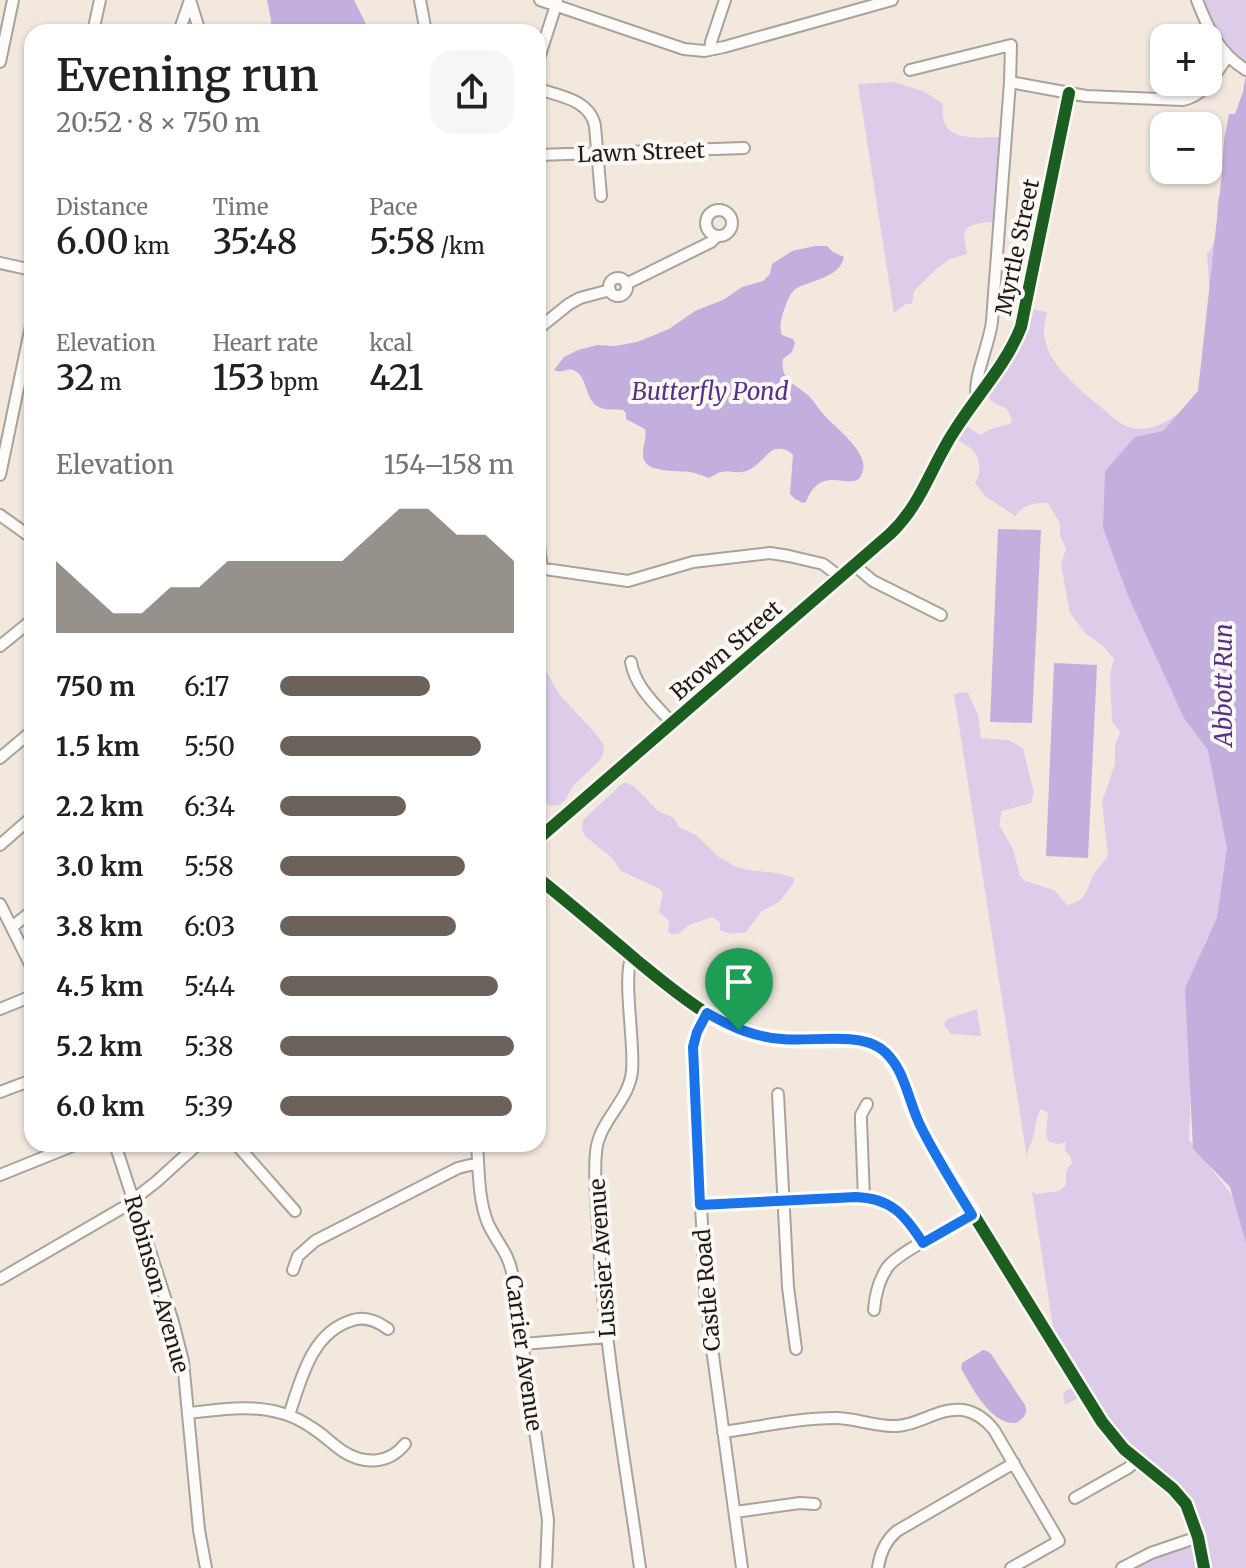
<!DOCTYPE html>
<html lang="en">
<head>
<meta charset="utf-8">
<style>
	:root { --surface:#fff; --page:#f6f6f6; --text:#202124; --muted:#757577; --accent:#6b635b }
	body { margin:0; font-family:Merriweather,serif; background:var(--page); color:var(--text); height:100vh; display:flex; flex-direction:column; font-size:30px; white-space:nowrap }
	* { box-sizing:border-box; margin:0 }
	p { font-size:26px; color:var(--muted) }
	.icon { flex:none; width:44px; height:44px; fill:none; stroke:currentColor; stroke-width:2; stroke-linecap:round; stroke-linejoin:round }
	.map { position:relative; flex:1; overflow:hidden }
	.side { position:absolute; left:24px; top:24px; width:522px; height:1128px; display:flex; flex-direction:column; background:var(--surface); border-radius:24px; box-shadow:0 2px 6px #0004 }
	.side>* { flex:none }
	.fabs { position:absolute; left:1150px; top:24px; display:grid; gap:16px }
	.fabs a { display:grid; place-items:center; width:72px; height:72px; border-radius:16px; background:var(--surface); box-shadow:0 2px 6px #0004; font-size:40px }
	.pin { position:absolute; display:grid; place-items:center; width:68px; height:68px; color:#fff; margin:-82px -34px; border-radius:50% 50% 50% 0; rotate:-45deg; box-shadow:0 0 8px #0007 }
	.pin .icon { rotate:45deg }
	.round { display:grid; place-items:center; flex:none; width:84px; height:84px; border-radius:24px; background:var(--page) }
	.summary { display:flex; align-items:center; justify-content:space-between; height:136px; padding:0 32px }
	h1 { font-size:44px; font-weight:600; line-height:60px }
	.metrics { display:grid; grid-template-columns:repeat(3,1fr); gap:12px; height:136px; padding:8px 32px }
	.metrics div { display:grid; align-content:center }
	.metrics b { font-size:34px; font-weight:600 }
	.metrics small { font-size:22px; font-weight:400 }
	.metrics p { font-size:22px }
	.chart { height:224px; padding:16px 32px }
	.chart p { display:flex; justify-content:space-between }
	.chart svg { width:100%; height:144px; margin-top:8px; fill:var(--accent); opacity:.7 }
	ul { padding:0 32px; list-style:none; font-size:26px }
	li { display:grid; grid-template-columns:128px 96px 1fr; align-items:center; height:60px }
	li i { height:20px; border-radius:10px; background:var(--accent) }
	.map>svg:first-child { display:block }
	.green { fill:#dcccea }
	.water { fill:#c3afde }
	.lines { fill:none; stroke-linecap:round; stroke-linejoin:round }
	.minor-casing { stroke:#aaa29b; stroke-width:14 }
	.minor { stroke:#fdfcfa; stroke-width:10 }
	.cycleway-casing { stroke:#fcf8f5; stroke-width:17 }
	.cycleway { stroke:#1b5e20; stroke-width:12 }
	.route-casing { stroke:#fff; stroke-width:16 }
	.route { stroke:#1a73e8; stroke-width:10 }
	.labels { text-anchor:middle; stroke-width:8; stroke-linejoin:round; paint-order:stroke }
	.street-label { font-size:22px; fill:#221b14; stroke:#fcf8f5 }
	.water-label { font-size:24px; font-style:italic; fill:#563287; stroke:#fcf8f5 }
</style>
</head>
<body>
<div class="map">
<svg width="1246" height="1568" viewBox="0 0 1246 1568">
	<rect width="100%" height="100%" fill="#f3e8de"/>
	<path class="green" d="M1196,0H1246V66L1231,57Z
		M894,82L923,91L943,104C938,144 974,137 1003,137L997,223C988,222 969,222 965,232C963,238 966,248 967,254L950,259L935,270L914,291L912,304H906L894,313L858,84Z
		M1222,196L1223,253L1162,663L1171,691L1206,737L1228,827L1223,917L1206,940L1200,960L1192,1056L1189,1140L1235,1199L1246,1220V1568H1126L1194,1533L1190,1512L1138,1460L1084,1395L1065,1405L1063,1393L1078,1383L1056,1346L1032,1191L1035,1194L1059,1191L1066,1185V1171L1072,1163L1070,1156L1065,1151L1066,1142L1059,1144L1049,1142L1046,1135L1048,1113L1041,1109C1035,1119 1036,1127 1033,1138C1030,1146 1027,1149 1027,1158L954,694H958L959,692L968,693L978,715L981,738L1008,740L1023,748L1034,793L1031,803L1002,811L999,825L1013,849L1020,876L1025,881L1054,890L1067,905C1085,902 1086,892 1092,878C1096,870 1103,863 1108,856L1102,802L1115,764V745L1120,732L1112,721L1110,675L1114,659L1103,646L1085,633L1070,613L1061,564L1066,549L1060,535V523L1048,503C1033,503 1025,504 1015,516L985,496L975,483C979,476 980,472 979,464C977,448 964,444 951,436L961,422L980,435L993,428L1010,424L1012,419L1007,409L996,404L982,393L1014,335L1013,327H1018L1025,308L1047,312C1046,317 1045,324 1044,330C1043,361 1080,390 1101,407C1110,415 1120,425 1132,428C1158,433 1178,414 1197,398L1210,299L1207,254C1220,242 1216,215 1218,198Z
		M538,657L559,694L596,734L603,744L604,750L601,759L574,785L565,800L559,805L550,806L538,795Z
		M623,783H627L635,787L658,811L674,818L679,827L696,835L720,858C727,860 730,865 737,867C752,873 777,870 794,878L793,884L779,902L762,911L746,932L731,934L720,930V922L712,917L689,925L678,934H671L668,931L669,921L659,912L663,893L660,889L621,871L611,857L586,837L582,831L583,820Z
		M977,1009L981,1036L951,1034L944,1025L947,1019Z"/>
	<path class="water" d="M267,0H354L367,26L366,32H271V20Z
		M1246,74V1243L1230,1187L1193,1149L1185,988L1217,918L1227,848L1208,750L1184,718L1129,598L1103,528L1105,471L1135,437L1163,431L1198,391L1222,173L1224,140L1229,114H1235L1243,92Z
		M815,246H827L833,252L844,257C840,277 813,280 797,288C790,292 787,302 784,310C781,319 779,326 782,335L793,339L795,343L792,352L783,359C780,382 796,384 809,396C815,402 819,410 825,416C836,428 868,452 863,470C857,499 823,458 806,502L803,503L795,499L790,494L793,455C788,450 784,448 776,449C767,451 759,467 746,471C738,474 729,470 721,472C717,473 713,476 709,478C703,476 696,473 690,472C680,471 651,472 645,462C639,453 648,439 645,429L626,419V413L623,410C615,409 604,411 597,406C585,399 587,374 573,370C565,368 563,374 554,370L564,357L578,350L597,345L615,346L637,342L669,329L695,311L723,300L742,287L763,281L770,274L772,264L792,251Z
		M998,529L1041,530L1032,723L990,722Z
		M1054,663L1097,665L1088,858L1046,856Z
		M983,1350L987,1351L991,1354L1025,1405C1028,1414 1024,1418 1016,1423C991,1425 972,1388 961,1368L962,1363Z"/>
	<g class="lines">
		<g class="minor-casing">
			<path id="minor" d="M190,0L200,32
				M420,0L426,32
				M540,0L684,49L704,51L724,47L892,0
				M1197,0C1208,29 1219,53 1246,70
				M93,32L100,0
				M179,32L190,0
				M710,50L711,42L725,0
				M538,61L557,2
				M0,62L13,0
				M910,70L1011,45L1010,82L992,321C990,343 972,380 977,398
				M1010,82L1086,96L1183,100C1206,95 1215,74 1228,56
				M538,89C560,96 590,100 595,126L601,196
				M538,155L744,148
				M706 223a13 13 0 1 1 26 0a13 13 0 1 1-26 0Z
				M0,263L32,270
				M609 287a9 9 0 1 1 18 0a9 9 0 1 1-18 0Z
				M626,284L711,242L717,236
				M538,329L569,304L580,298L610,290
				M0,475L32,321
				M0,515L32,538
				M538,539L542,569
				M854,565L873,581L941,615
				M538,568L628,581L693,562L770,553L789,556L823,564L840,577
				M0,646L32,620
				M631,662C635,687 656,705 672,723
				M0,758L32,731
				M538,839L890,534C922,504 931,466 955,430C977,395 1006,365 1021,327L1069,93
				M0,845L32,817
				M538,878C573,906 607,935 641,964C677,993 715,1026 760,1036C793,1043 825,1039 858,1040C893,1046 901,1076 911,1105C916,1118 921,1129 928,1141L1102,1422L1124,1449L1173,1489L1186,1504L1198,1537L1204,1568
				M0,904L32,968
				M12,927L32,911
				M632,956C622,975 635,1044 632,1071C629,1102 599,1120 596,1152C593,1182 598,1213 599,1243C605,1352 625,1460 640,1568
				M0,1009L32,996
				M707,1013L697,1032L693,1047L706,1304L742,1568
				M0,1092L32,1080
				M778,1094L788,1287L796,1349
				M115,1144L173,1322L183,1361L199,1530L206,1568
				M236,1144L295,1211
				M477,1144C479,1169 478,1197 487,1221C494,1239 509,1253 512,1273L548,1520L546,1568
				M0,1175L77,1144
				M864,1198L861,1121V1115L867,1104
				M700,1205L856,1197C892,1198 905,1215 923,1243
				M293,1270L298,1256L315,1241L458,1168L478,1163
				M0,1279L124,1207L156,1182L198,1144
				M874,1310C875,1296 879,1280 887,1268C898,1252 953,1226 972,1215
				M523,1344L607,1337
				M188,1413C219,1410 251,1404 281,1413C293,1416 304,1422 314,1429C325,1436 333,1445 344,1452C365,1465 389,1464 405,1444
				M289,1415C301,1380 311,1332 353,1320C366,1316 377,1321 388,1329
				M723,1432C760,1427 798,1418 835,1418C856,1418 876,1427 897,1426C920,1425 939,1407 963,1410C976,1412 986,1420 994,1430L1059,1541L1011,1568
				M1075,1498L1128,1468L1136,1461
				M735,1512L800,1503L815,1504
				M878,1568C880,1553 885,1541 897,1531L1014,1463
				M1122,1568L1151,1553L1198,1537"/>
		</g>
		<use href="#minor" class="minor"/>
		<g class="cycleway-casing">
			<path id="cycleway" d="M538,839L890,534C922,504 931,466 955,430C977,395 1006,365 1021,327L1069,93
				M538,878C573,906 607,935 641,964C677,993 715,1026 760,1036C793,1043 825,1039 858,1040C893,1046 901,1076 911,1105C916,1118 921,1129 928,1141L1102,1422L1124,1449L1173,1489L1186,1504L1198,1537L1204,1568"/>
		</g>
		<use href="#cycleway" class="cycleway"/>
	</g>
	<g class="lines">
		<g class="route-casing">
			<path id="route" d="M707,1013C731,1027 754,1037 782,1039C811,1042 856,1032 880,1048C906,1066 908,1104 922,1129C937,1159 955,1187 972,1215L923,1243C905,1215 891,1198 856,1197L700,1205L693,1047L697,1032Z"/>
		</g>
		<use href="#route" class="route"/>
	</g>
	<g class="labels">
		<g class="street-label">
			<text transform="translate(641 152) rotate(-2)" y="8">Lawn Street</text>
			<text transform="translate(1017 247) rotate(-78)" y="8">Myrtle Street</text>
			<text transform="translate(726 650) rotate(-41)" y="8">Brown Street</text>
			<text transform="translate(602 1258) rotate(-94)" y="8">Lussier Avenue</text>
			<text transform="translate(157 1284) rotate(74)" y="8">Robinson Avenue</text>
			<text transform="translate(707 1290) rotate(-95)" y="8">Castle Road</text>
			<text transform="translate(524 1353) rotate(82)" y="8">Carrier Avenue</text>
		</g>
		<g class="water-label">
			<text x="710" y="400">Butterfly Pond</text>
			<text transform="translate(1224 685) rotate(-90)" y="8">Abbott Run</text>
		</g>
	</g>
</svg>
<div class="fabs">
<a>+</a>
<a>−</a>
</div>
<div class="pin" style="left:739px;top:1030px;background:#1e9e55"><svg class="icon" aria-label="arrive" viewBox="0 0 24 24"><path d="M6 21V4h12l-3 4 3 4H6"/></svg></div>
<section class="side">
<div class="summary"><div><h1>Evening run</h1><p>20:52 · 8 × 750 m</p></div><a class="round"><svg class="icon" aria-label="share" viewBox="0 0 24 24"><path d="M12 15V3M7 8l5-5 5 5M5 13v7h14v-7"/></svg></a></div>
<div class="metrics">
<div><p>Distance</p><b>6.00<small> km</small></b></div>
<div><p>Time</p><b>35:48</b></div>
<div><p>Pace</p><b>5:58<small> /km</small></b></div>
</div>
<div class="metrics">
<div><p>Elevation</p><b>32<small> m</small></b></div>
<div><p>Heart rate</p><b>153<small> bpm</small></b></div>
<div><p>kcal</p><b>421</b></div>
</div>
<div class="chart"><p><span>Elevation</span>154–158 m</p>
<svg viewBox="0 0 160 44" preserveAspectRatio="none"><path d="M0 44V22L10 30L20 38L30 38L40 30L50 30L60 22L70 22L80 22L90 22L100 22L110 14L120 6L130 6L140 14L150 14L160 22V44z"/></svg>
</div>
<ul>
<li><b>750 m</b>6:17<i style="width:64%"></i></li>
<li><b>1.5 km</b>5:50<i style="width:86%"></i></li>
<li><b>2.2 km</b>6:34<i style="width:54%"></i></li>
<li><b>3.0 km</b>5:58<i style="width:79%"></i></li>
<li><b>3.8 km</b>6:03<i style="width:75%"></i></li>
<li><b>4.5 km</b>5:44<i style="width:93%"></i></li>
<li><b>5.2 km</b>5:38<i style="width:100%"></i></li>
<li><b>6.0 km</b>5:39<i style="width:99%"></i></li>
</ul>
</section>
</div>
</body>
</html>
